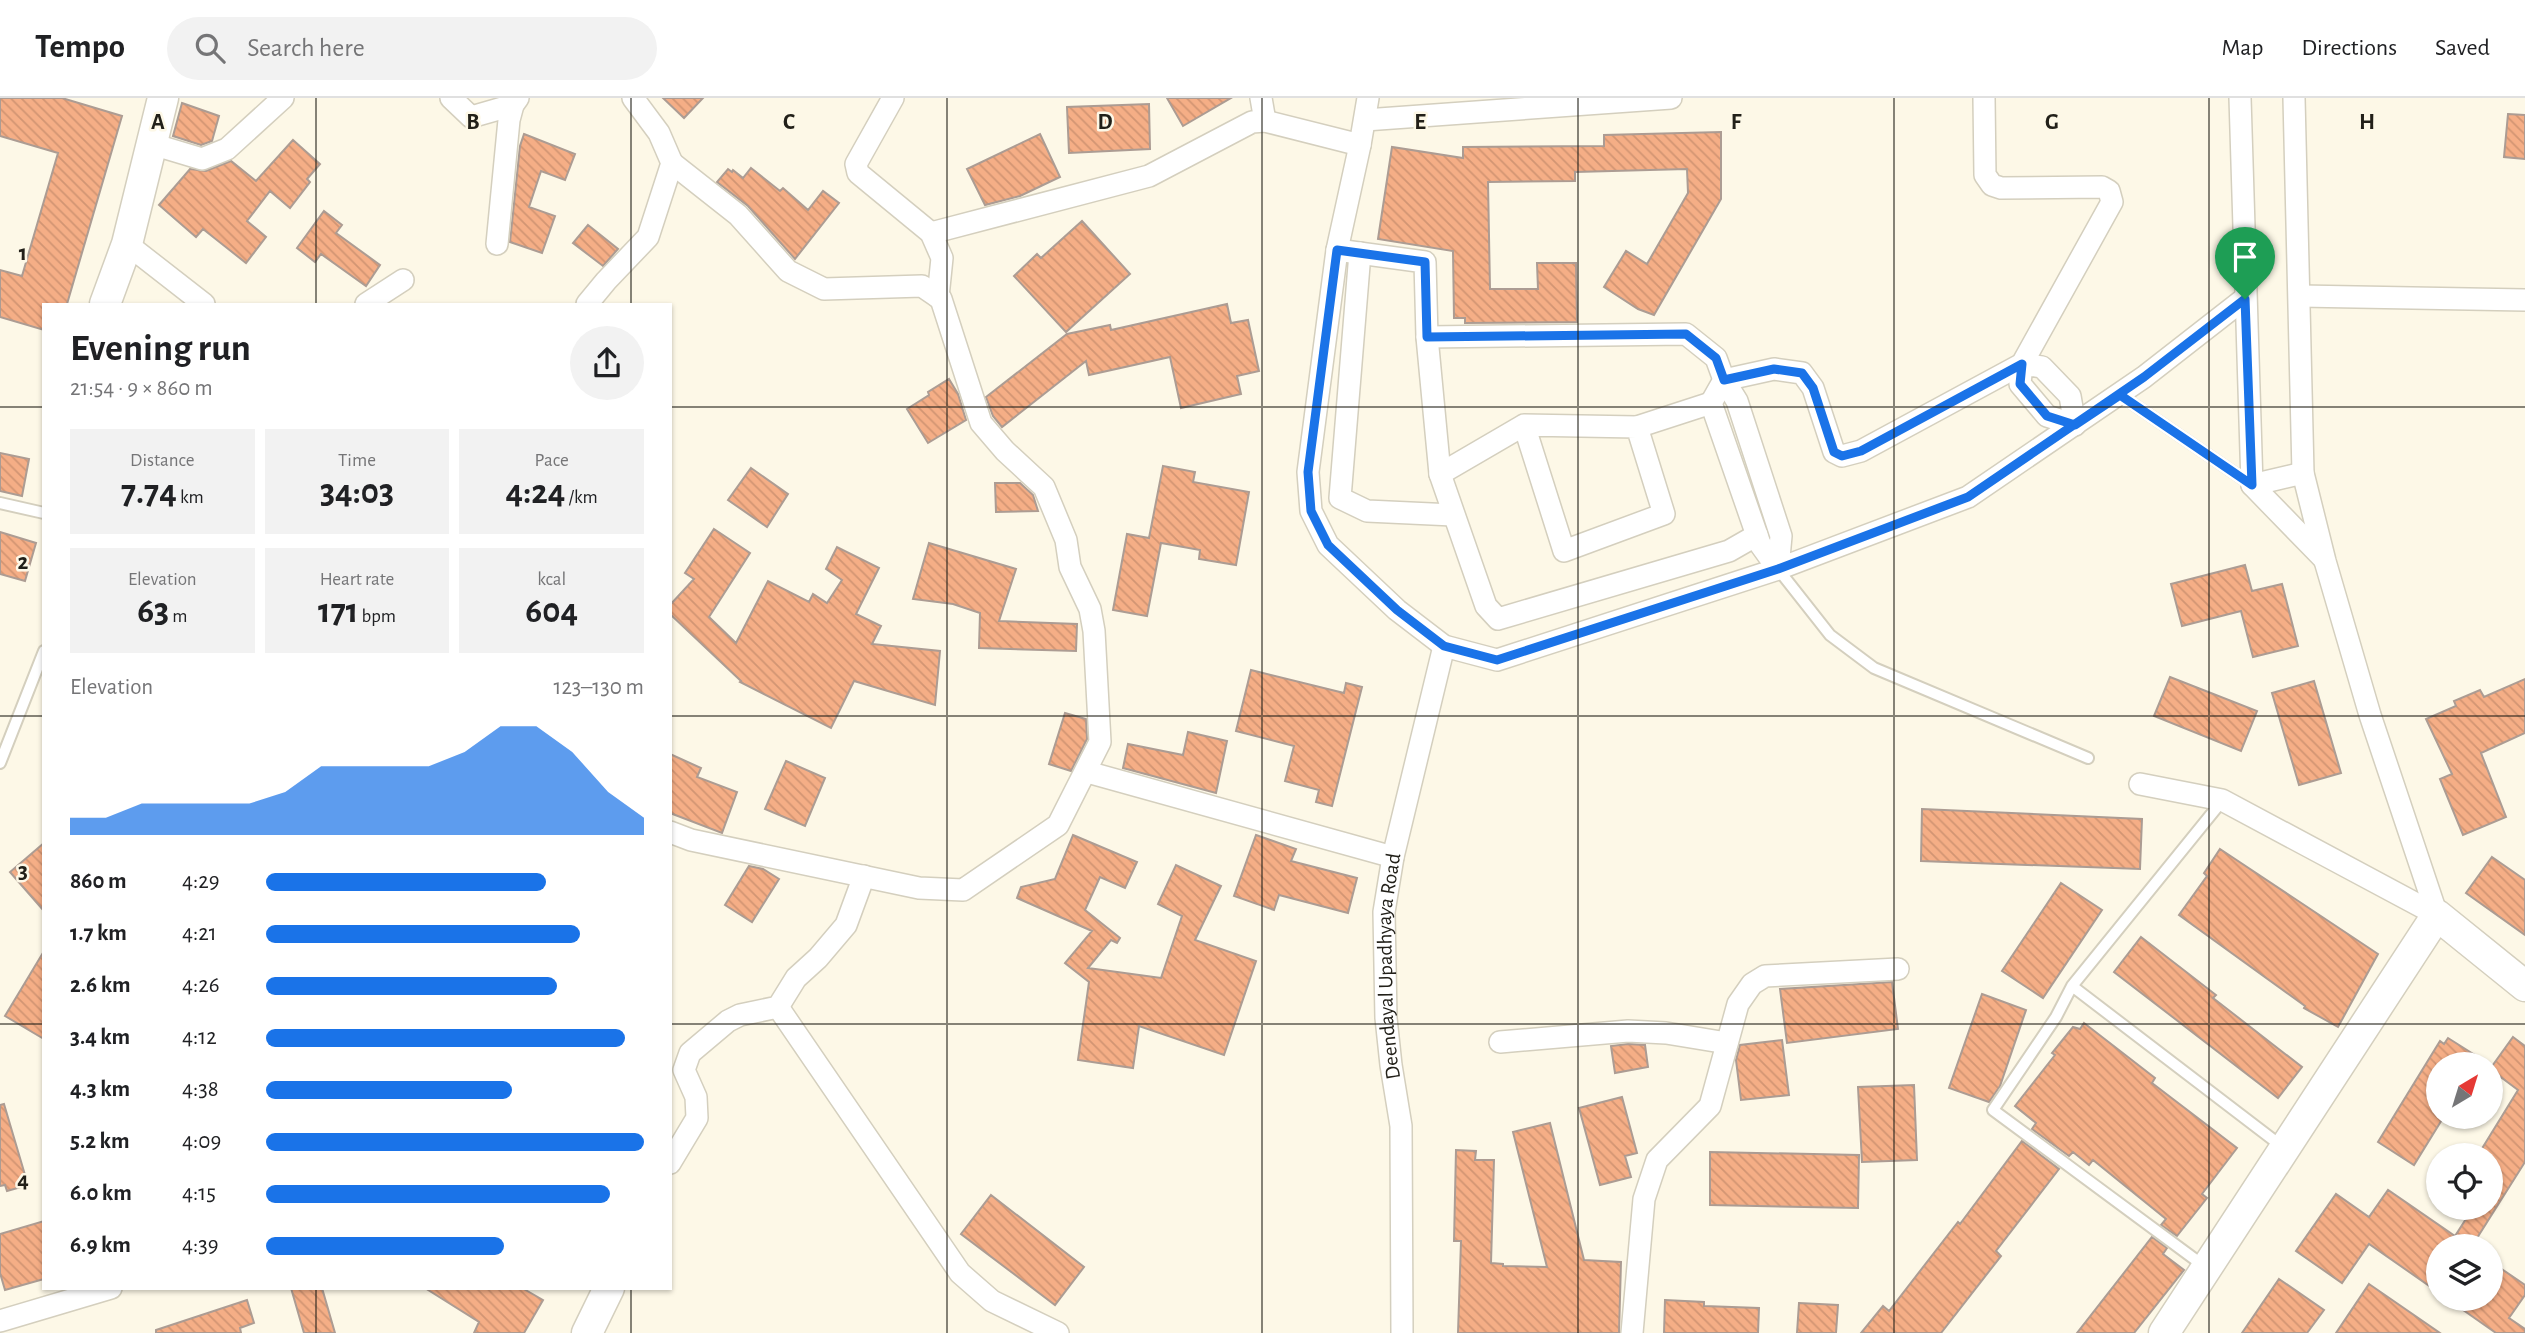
<!DOCTYPE html>
<html lang="en">
<head>
<meta charset="utf-8">
<style>
	:root { --surface:#fff; --page:#f2f2f2; --text:#202124; --muted:#757577; --line:#e0e0e0; --accent:#1a73e8 }
	body { margin:0; font-family:"Alegreya Sans",sans-serif; background:var(--page); color:var(--text); height:100vh; display:flex; flex-direction:column; font-size:26px; white-space:nowrap }
	* { box-sizing:border-box; margin:0 }
	p { font-size:23px; color:var(--muted) }
	.icon { flex:none; width:38px; height:38px; fill:none; stroke:currentColor; stroke-width:2; stroke-linecap:round; stroke-linejoin:round }
	.map { position:relative; flex:1; overflow:hidden }
	.details { position:absolute; left:42px; top:205px; width:630px; height:987px; display:flex; flex-direction:column; background:var(--surface); border-radius:0px; box-shadow:0 2px 5px #0004 }
	.details>* { flex:none }
	.needle { width:46px; rotate:38deg }
	.buttons { position:absolute; left:2426px; top:954px; display:grid; gap:14px }
	.buttons a { display:grid; place-items:center; width:77px; height:77px; border-radius:50%; background:var(--surface); box-shadow:0 2px 5px #0004; font-size:35px }
	.pin { position:absolute; display:grid; place-items:center; width:60px; height:60px; color:#fff; margin:-72px -30px; border-radius:50% 50% 50% 0; rotate:-45deg; box-shadow:0 0 7px #0007 }
	.pin .icon { rotate:45deg }
	.round { display:grid; place-items:center; flex:none; width:74px; height:74px; border-radius:37px; background:var(--page) }
	.summary { display:flex; align-items:center; justify-content:space-between; height:119px; padding:0 28px }
	h1 { font-size:38px; font-weight:600; line-height:52px }
	.metrics { display:grid; grid-template-columns:repeat(3,1fr); gap:10px; height:119px; padding:7px 28px }
	.metrics div { display:grid; align-content:center; border-radius:0px; background:var(--page); text-align:center }
	.metrics b { font-size:35px; font-weight:600 }
	.metrics small { font-size:19px; font-weight:400 }
	.metrics p { font-size:19px }
	.chart { height:196px; padding:14px 28px }
	.chart p { display:flex; justify-content:space-between }
	.chart svg { width:100%; height:126px; margin-top:7px; fill:var(--accent); opacity:.7 }
	ul { padding:0 28px; list-style:none; font-size:23px }
	li { display:grid; grid-template-columns:112px 84px 1fr; align-items:center; height:52px }
	li i { height:18px; border-radius:9px; background:var(--accent) }
	header { display:flex; align-items:center; gap:42px; box-sizing:border-box; height:98px; padding:0 35px; background:var(--surface); border-bottom:2px solid var(--line) }
	header strong { font-size:33px }
	nav { display:flex; gap:38px; margin-inline-start:auto; font-size:24px }
	.search { width:490px; height:63px; background:var(--page); display:flex; align-items:center; gap:18px; box-sizing:border-box; padding:0 24px; border-radius:38px; color:var(--muted); font-size:26px }
	.map>svg:first-child { display:block }
	.building { fill:url(#building-back-hatch); stroke:#ac9c93; stroke-width:2 }
	.lines { fill:none; stroke-linecap:round; stroke-linejoin:round }
	.lane-casing { stroke:#d4cfbe; stroke-width:14 }
	.street-casing { stroke:#d4cfbe; stroke-width:24 }
	.secondary-casing { stroke:#d4cfbe; stroke-width:33 }
	.lane { stroke:#fff; stroke-width:10 }
	.street { stroke:#fff; stroke-width:21 }
	.secondary { stroke:#fff; stroke-width:30 }
	.route-casing { stroke:#fff; stroke-width:14 }
	.route { stroke:#1a73e8; stroke-width:9 }
	.grid { fill:none; stroke:#222019; stroke-width:2; stroke-opacity:0.55 }
	.labels { text-anchor:middle; stroke-width:5; stroke-linejoin:round; paint-order:stroke }
	.street-label { font-size:21px; fill:#222019; stroke:#fdf8e7 }
	.grid-label { font-size:23px; text-anchor:middle; font-weight:bold; fill:#222019; stroke:#fdf8e7; stroke-width:5; stroke-linejoin:round; paint-order:stroke }
</style>
</head>
<body>
<header>
<strong>Tempo</strong>
<div class="search"><svg class="icon" aria-label="search" viewBox="0 0 24 24"><circle cx="10" cy="10" r="6"/><path d="M15 15l6 6"/></svg>Search here</div>
<nav><a>Map</a><a>Directions</a><a>Saved</a></nav>
</header>
<div class="map">
<svg width="2525" height="1235" viewBox="0 0 2525 1235">
	<defs>
		<pattern id="building-back-hatch" width="6" height="6" patternUnits="userSpaceOnUse" patternTransform="scale(1.75)"><rect width="6" height="6" fill="#f5ae86"/><path d="M-1 5l2 2M0 0l6 6M5-1l2 2" fill="none" stroke="#d29573"/></pattern>
	</defs>
	<rect width="100%" height="100%" fill="#fdf8e7"/>
	<path class="building" d="M0,0H62L122,18L67,206H44V232L0,219V172L22,178L58,55L0,38Z
		M663,0H703L684,20Z
		M1167,0H1231L1183,28Z
		M182,5L219,18L212,43L201,47L173,38Z
		M1149,6L1150,51L1069,55L1067,9Z
		M2508,16L2525,17V61L2504,59Z
		M1721,34V101L1654,217L1638,211L1604,189L1626,153L1647,166L1688,95L1687,71L1575,74V83L1488,84L1490,191H1538L1537,165H1576L1577,224L1465,225V220H1454L1453,153L1378,141L1392,49L1463,60V49L1604,48V37Z
		M524,36L575,56L565,82L541,73L529,109L555,118L542,155L510,144L520,48Z
		M1040,36L1060,79L1020,98L985,107L967,71Z
		M293,42L320,66L307,81L310,84L290,110L270,93L247,123L266,139L246,165L203,131L196,139L159,107L190,71L206,73L231,63L256,83Z
		M751,70L780,93L783,90L808,112L823,93L839,105L795,161L748,108L717,84L728,71L732,74L733,72L743,80Z
		M324,113L342,127L336,135L380,167L366,188L321,156L315,164L297,150Z
		M1082,123L1130,176L1066,234L1014,178L1037,156L1041,160Z
		M588,127L618,151L603,168L573,145Z
		M1227,206L1231,225L1248,222L1259,273L1237,278L1241,296L1181,310L1170,259L1089,277L1086,263L1002,329L993,318L986,299L1067,236L1110,227L1111,232Z
		M949,281L958,296L966,322L928,345L907,311L929,297L928,294Z
		M0,355L29,361L22,398L0,393Z
		M1163,368L1195,374L1193,384L1249,394L1236,467L1199,461L1200,452L1161,445L1147,518L1113,512L1127,436L1149,440Z
		M751,370L788,396L767,429L728,402Z
		M995,385H1020L1033,397L1038,413L996,414Z
		M714,431L750,455L709,519L736,545L768,483L809,504L813,496L827,505L842,482L826,471L837,449L879,470L856,516L881,528L872,546L940,553L935,607L854,583L831,630L740,584L741,583L670,516V507L694,481L685,475Z
		M0,434L36,445L25,483L0,476Z
		M929,445L1016,471L999,523L1077,526L1076,553L979,550L980,515L953,506L913,501Z
		M2245,467L2252,493L2282,486L2298,548L2253,559L2241,513L2182,528L2171,486Z
		M1251,572L1344,595L1346,585L1362,589L1332,708L1316,704L1319,692L1285,683L1294,648L1236,633Z
		M2170,579L2257,613L2241,653L2154,618Z
		M2525,581V635L2481,655L2506,719L2463,737L2440,681L2452,676L2426,621L2456,608L2454,603L2480,592L2484,599Z
		M2314,583L2341,675L2299,687L2272,595Z
		M1065,615L1086,621L1087,641L1071,673L1049,666Z
		M1188,634L1227,643L1216,695L1123,670L1128,646L1183,657Z
		M670,656L701,670L697,679L737,694L722,735L670,715Z
		M786,663L825,680L805,728L765,711Z
		M1922,711L2142,721L2140,771L1921,763Z
		M1073,737L1137,764L1125,790L1100,779L1085,812L1120,840L1117,845L1111,842L1088,870L1161,880L1182,818L1158,806L1176,767L1221,788L1195,842L1256,863L1224,957L1139,928L1133,970L1078,962L1089,884L1065,865L1092,833L1017,800L1021,789L1055,781Z
		M1256,737L1296,751L1291,763L1357,780L1348,815L1279,797L1274,812L1234,798Z
		M44,745V813L10,774Z
		M2220,751L2378,856L2338,929L2304,910L2305,908L2179,817L2207,778L2204,775Z
		M2492,759L2525,782V837L2466,795Z
		M749,768L763,771L779,781L752,824L725,807Z
		M2061,785L2102,812L2043,900L2002,873Z
		M2141,839L2216,897L2213,900L2302,969L2278,1000L2114,874Z
		M44,853V941L5,918Z
		M1892,884L1898,931L1787,945L1780,891Z
		M1982,896L2026,912L2000,988L1989,1004L1949,990Z
		M2084,925L2155,980L2152,985L2237,1050L2202,1096L2207,1100L2177,1138L2161,1127L2166,1121L2093,1062L2089,1067L2073,1054L2069,1058L2032,1031L2036,1025L2015,1008L2055,957L2052,955L2073,929L2080,931Z
		M2513,939L2525,948V1064L2472,1148H2438V1194L2369,1146L2342,1185L2296,1153L2336,1096L2369,1119L2388,1092L2455,1138L2473,1110H2490V1057H2478L2518,992L2490,971Z
		M2448,940L2489,966H2438V1018L2443,1020L2414,1067L2378,1044L2440,943L2444,946Z
		M1782,942L1789,997L1741,1002L1736,962L1740,947Z
		M1628,946L1645,947L1648,969L1615,975L1611,948Z
		M1914,987L1917,1062L1862,1064L1858,989Z
		M1622,999L1637,1055L1625,1058L1631,1079L1600,1087L1579,1010Z
		M4,1006L28,1087L7,1093L5,1087L0,1088V1007Z
		M1550,1025L1584,1162L1621,1164L1619,1235H1458L1461,1143H1454L1456,1052L1476,1053L1475,1062H1494L1491,1165L1503,1166V1168L1547,1169L1513,1034Z
		M2022,1043L2059,1071L1996,1153L2001,1158L1941,1235H1861L1883,1208L1889,1213L1958,1124L1960,1126Z
		M1710,1054L1859,1057L1858,1110L1710,1107Z
		M991,1097L1084,1169L1055,1207L961,1136Z
		M44,1123V1181L5,1192L0,1175V1136Z
		M2152,1139L2167,1150L2163,1156L2184,1172L2134,1235H2077Z
		M2490,1163L2525,1187V1197L2509,1220L2525,1231V1235H2496L2446,1200H2490Z
		M2279,1181L2324,1212L2307,1235H2242Z
		M2369,1186L2440,1235H2336Z
		M291,1190H322L335,1235H304Z
		M425,1190H522L543,1202L524,1235H474L479,1224Z
		M247,1202L254,1225L240,1230L241,1235H156V1232Z
		M1665,1202L1704,1204V1208L1759,1210L1758,1235H1664Z
		M1799,1205L1838,1207L1836,1235H1797Z"/>
	<g class="lines">
		<g class="lane-casing">
			<path id="lane" d="M2120,297L2252,387
				M0,405L44,415
				M1778,471L1830,537L1874,570L2088,660
				M0,665L44,553
				M2072,888L2284,1050
				M2204,1168L1993,1012L2056,919L2072,888L2222,703"/>
		</g>
		<g class="street-casing">
			<g id="street">
				<path d="M451,0L471,19L513,7"/>
				<path d="M893,0L856,66L858,75L931,135L942,160L938,199"/>
				<path d="M1261,0L1265,23"/>
				<path d="M1368,0L1360,47L1337,152L1308,374L1311,413L1328,447L1397,512L1444,548L1497,562L1778,471L1968,399L2144,279L2244,201"/>
				<path d="M2240,0L2252,387L2324,461"/>
				<path d="M2294,0L2303,375L2325,463L2370,617L2437,817"/>
				<path d="M1365,22L1671,0"/>
				<path d="M152,46L202,61L227,51L283,0"/>
				<path d="M931,135L1149,78L1252,24L1265,23L1360,47"/>
				<path d="M127,146L204,206"/>
				<path d="M497,146L509,22L513,7L518,0"/>
				<path d="M1337,152L1425,164L1427,239L1440,376L1486,508L1498,521L1729,453L1757,437"/>
				<path d="M1360,155L1340,400L1367,413L1453,417"/>
				<path d="M2300,198L2525,202"/>
				<path d="M366,206L403,182"/>
				<path d="M587,206L606,183L648,139L672,65L659,35L633,0"/>
				<path d="M1427,239L1686,236L1716,260L1724,282L1737,303L1781,438L1778,471"/>
				<path d="M2022,266L2042,269L2070,298L2075,327L2047,318L2020,286Z"/>
				<path d="M1637,329L1711,305"/>
				<path d="M1440,376L1524,327L1637,329L1664,416L1564,453L1524,327"/>
				<path d="M2252,387L2303,375"/>
				<path d="M1778,471L1760,446L1711,305L1724,282L1774,271L1802,275L1813,290L1834,354L1842,358L1861,353L2022,266L2112,104L2109,93L2102,89L2001,90L1992,87L1985,77L1984,0"/>
				<path d="M1087,674L1393,759"/>
				<path d="M2140,686L2222,702L2437,817"/>
				<path d="M670,734L691,742L919,790L963,792L1058,727L1100,644L1094,533L1090,511L1070,469L1066,442L1044,389L1005,353L981,325L941,201L922,188L824,191L788,173L738,117L672,65"/>
				<path d="M778,909L960,1175L992,1203L1058,1235"/>
				<path d="M1500,944L1628,933L1666,935L1727,945"/>
				<path d="M670,1065L697,1020L696,999L684,972L690,955L728,923L740,917L778,909L796,880L818,860L846,827L864,778"/>
				<path d="M0,1223L111,1190"/>
				<path id="s1" d="M1402,1235L1401,1028L1391,967L1386,920L1384,814L1393,759L1444,548"/>
				<path d="M1632,1235L1644,1101L1657,1062L1710,1008L1738,906L1752,886L1765,878L1898,871"/>
			</g>
		</g>
		<g class="secondary-casing">
			<path id="secondary" d="M105,206L127,146L163,0
				M587,1235L609,1190
				M2164,1235L2437,817L2525,888"/>
		</g>
		<use href="#lane" class="lane"/>
		<use href="#street" class="street"/>
		<use href="#secondary" class="secondary"/>
	</g>
	<g class="lines">
		<g class="route-casing">
			<path id="route" d="M2245,201L2144,279L1968,399L1778,471L1497,562L1444,548L1397,512L1328,447L1311,413L1308,374L1337,152L1425,164L1427,239L1686,236L1716,260L1724,282L1774,271L1802,275L1813,290L1834,354L1842,358L1861,353L2022,266L2020,286L2047,318L2075,327L2120,297L2252,387L2245,201"/>
		</g>
		<use href="#route" class="route"/>
	</g>
	<path class="grid" d="M316,0V206M631,0V206M947,0V1235M1262,0V1235M1578,0V1235M1894,0V1235M2209,0V1235M0,309H44M670,309H2525M0,618H44M670,618H2525M0,926H44M670,926H2525M316,1190V1235M631,1190V1235"/>
	<g class="labels">
		<g class="street-label">
			<text dy="7" stroke="none"><textPath href="#s1" startOffset="368">Deendayal Upadhyaya Road</textPath></text>
		</g>
	</g>
	<g class="grid-label">
		<text x="158" y="31">A</text>
		<text x="473" y="31">B</text>
		<text x="789" y="31">C</text>
		<text x="1105" y="31">D</text>
		<text x="1420" y="31">E</text>
		<text x="1736" y="31">F</text>
		<text x="2052" y="31">G</text>
		<text x="2367" y="31">H</text>
		<text x="23" y="162">1</text>
		<text x="23" y="471">2</text>
		<text x="23" y="780">3</text>
		<text x="23" y="1089">4</text>
	</g>
</svg>
<div class="buttons">
<a><svg class="needle" viewBox="-14 -14 28 28"><path d="M0-13l5 13h-10z" fill="#e53935"/><path d="M0 13l5-13h-10z" fill="#757577"/></svg></a>
<a><svg class="icon" aria-label="locate" viewBox="0 0 24 24"><circle cx="12" cy="12" r="6"/><path d="M12 2v4M12 18v4M2 12h4M18 12h4"/></svg></a>
<a><svg class="icon" aria-label="layers" viewBox="0 0 24 24"><path d="M12 4l9 5-9 5-9-5zM3 14l9 5 9-5"/></svg></a>
</div>
<div class="pin" style="left:2245px;top:201px;background:#1e9e55"><svg class="icon" aria-label="arrive" viewBox="0 0 24 24"><path d="M6 21V4h12l-3 4 3 4H6"/></svg></div>
<section class="details">
<div class="summary"><div><h1>Evening run</h1><p>21:54 · 9 × 860 m</p></div><a class="round"><svg class="icon" aria-label="share" viewBox="0 0 24 24"><path d="M12 15V3M7 8l5-5 5 5M5 13v7h14v-7"/></svg></a></div>
<div class="metrics">
<div><p>Distance</p><b>7.74<small> km</small></b></div>
<div><p>Time</p><b>34:03</b></div>
<div><p>Pace</p><b>4:24<small> /km</small></b></div>
</div>
<div class="metrics">
<div><p>Elevation</p><b>63<small> m</small></b></div>
<div><p>Heart rate</p><b>171<small> bpm</small></b></div>
<div><p>kcal</p><b>604</b></div>
</div>
<div class="chart"><p><span>Elevation</span>123–130 m</p>
<svg viewBox="0 0 160 44" preserveAspectRatio="none"><path d="M0 44V38L10 38L20 33L30 33L40 33L50 33L60 29L70 20L80 20L90 20L100 20L110 15L120 6L130 6L140 15L150 29L160 38V44z"/></svg>
</div>
<ul>
<li><b>860 m</b>4:29<i style="width:74%"></i></li>
<li><b>1.7 km</b>4:21<i style="width:83%"></i></li>
<li><b>2.6 km</b>4:26<i style="width:77%"></i></li>
<li><b>3.4 km</b>4:12<i style="width:95%"></i></li>
<li><b>4.3 km</b>4:38<i style="width:65%"></i></li>
<li><b>5.2 km</b>4:09<i style="width:100%"></i></li>
<li><b>6.0 km</b>4:15<i style="width:91%"></i></li>
<li><b>6.9 km</b>4:39<i style="width:63%"></i></li>
</ul>
</section>
</div>
</body>
</html>
